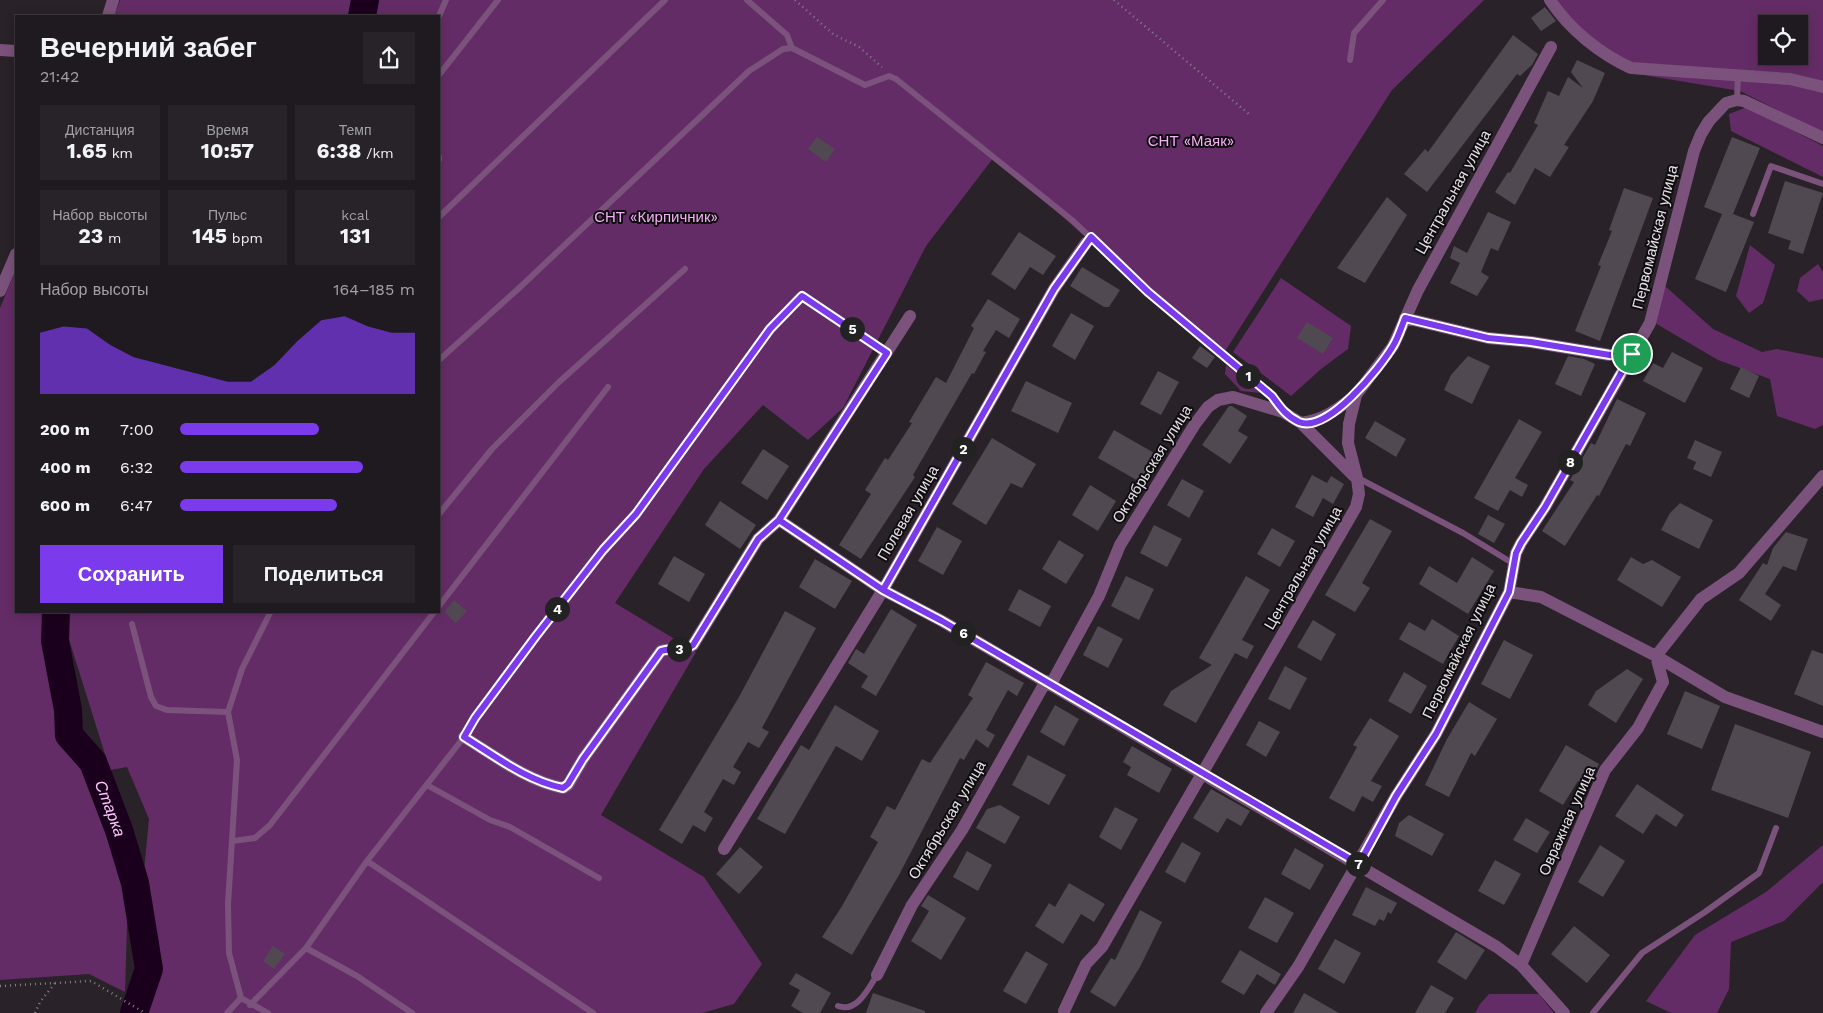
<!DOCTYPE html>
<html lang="ru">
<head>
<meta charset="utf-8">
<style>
	:root { --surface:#1f1a1f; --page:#272328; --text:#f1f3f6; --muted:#a1a1a4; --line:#3c383d; --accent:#7c3aed }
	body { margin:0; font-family:"Work Sans",sans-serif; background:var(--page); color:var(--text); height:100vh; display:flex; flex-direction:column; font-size:19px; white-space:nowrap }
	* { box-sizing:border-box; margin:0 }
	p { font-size:16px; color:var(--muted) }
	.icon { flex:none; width:28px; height:28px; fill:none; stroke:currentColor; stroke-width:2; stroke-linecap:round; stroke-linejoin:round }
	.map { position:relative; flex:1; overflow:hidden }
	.side { position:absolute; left:15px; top:15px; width:425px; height:598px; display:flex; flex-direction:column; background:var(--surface); border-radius:0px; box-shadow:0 2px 12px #0003,0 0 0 1px var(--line) }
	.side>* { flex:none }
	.buttons { position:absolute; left:1758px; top:15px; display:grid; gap:10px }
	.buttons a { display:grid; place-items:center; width:50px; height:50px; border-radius:0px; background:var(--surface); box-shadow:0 2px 12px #0003,0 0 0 1px var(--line); font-size:25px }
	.pin { position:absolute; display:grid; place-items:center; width:42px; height:42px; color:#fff; margin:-21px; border:2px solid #fff; border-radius:50%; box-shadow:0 1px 5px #0007 }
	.km { position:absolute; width:25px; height:25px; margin:-12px; border-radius:50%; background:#222; color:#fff; font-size:14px; line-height:25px; text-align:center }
	.round { display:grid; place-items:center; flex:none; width:52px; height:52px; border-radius:0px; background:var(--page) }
	.head { display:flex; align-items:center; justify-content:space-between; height:85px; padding:0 25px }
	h1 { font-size:28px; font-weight:700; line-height:38px }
	.figures { display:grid; grid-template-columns:repeat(3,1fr); gap:8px; height:85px; padding:5px 25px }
	.figures div { display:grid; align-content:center; border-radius:0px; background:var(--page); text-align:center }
	.figures b { font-size:21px; font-weight:700 }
	.figures small { font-size:14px; font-weight:400 }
	.figures p { font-size:14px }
	.chart { height:140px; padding:10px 25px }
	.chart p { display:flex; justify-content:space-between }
	.chart svg { width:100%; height:90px; margin-top:5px; fill:var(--accent); opacity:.7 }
	.cta { display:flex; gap:10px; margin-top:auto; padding:10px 25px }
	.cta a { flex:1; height:58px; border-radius:0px; background:var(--accent); color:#fff; font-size:20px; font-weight:700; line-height:58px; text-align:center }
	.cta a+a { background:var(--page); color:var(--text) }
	ul { padding:0 25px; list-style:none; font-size:16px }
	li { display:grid; grid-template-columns:80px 60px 1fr; align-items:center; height:38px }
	li i { height:12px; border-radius:6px; background:var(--accent) }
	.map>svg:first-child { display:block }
	.green { fill:#642c66; fill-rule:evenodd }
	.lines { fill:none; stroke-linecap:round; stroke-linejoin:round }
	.river { stroke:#1b001d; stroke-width:28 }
	.building { fill:#514951 }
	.path { stroke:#857f85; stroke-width:2.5; stroke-dasharray:1 4; stroke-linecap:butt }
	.service { stroke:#7b527c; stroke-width:6 }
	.minor { stroke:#7b527c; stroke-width:12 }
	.route-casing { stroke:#fff; stroke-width:10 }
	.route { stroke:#7c3aed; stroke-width:6 }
	.labels { text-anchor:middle; stroke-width:4; stroke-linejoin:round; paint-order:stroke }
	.park-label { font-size:15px; fill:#f4aff5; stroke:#100d10 }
	.street-label { font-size:15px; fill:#e7e2e7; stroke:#100d10 }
	.water-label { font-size:16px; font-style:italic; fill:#fec9fe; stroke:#100d10 }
</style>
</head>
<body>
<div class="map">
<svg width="1823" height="1013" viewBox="0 0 1823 1013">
	<rect width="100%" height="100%" fill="#292229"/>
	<path class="green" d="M120,0H362L359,16H114Z
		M365,0H1484L1392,90L1222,356L994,157L926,246L843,408L808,440L763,405L704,469L615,603L696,652L601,815L704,877L762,964L734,1004L702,1013H129L131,1006L149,819L127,767L110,770L67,633L55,641L56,611H439V16H362Z
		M1544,0H1823V133L1740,91L1625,72ZM1766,24H1799V56H1766Z
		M1747,107L1823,146V177L1731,131L1729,114Z
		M1750,245L1775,265L1763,303L1749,313L1736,296Z
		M1818,264L1823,272V299L1809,302L1797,291L1800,278Z
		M16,269V611H43L57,679L62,737L87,766L128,894L125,992L89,974L0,980V308Z
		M1281,278L1351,326L1348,349L1321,369L1291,396L1233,352Z
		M1665,286L1713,329L1762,352L1777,349L1823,358V425L1815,429L1777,416L1770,379L1718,360L1655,323Z
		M1226,365L1261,393L1241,391L1225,374Z
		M1823,845V882L1784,921L1731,942L1729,989L1717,1013H1671L1646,1001L1695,935L1766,892Z
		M1489,994H1539L1554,1013H1475L1480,1004Z"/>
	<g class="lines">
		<g class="river">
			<path d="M362,16L365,0"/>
			<path id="s1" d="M56,611L55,641L68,710L69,735L93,762L119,830L135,883L149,969L134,1013"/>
		</g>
	</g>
	<path class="building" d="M1545,7L1556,21L1541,31L1531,18Z
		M1513,35L1538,54L1532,65L1520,76L1517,74L1427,192L1404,174L1425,149L1428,152Z
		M1577,60L1605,73L1593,101L1564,145L1569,147L1550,177L1535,168L1515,205L1495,192L1508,172L1510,173L1538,125L1534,123L1548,91L1559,96L1568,77L1583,88L1571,72Z
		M817,137L835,149L826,162L808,149Z
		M1732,137L1760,148L1733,214L1754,222L1726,292L1695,279L1722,214L1704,207Z
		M1785,181L1823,193L1803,254L1788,249L1791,241L1768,233Z
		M1624,188L1653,198L1600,341L1575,331L1601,266L1598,265L1612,231L1609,230Z
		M1387,197L1407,215L1365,283L1337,268Z
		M1488,212L1511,222L1498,251L1491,248L1481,272L1489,277L1477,296L1450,283L1460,263L1450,258L1454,246L1467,253Z
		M1019,232L1056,256L1043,275L1030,267L1015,290L991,274Z
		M1082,267L1120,290L1109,307H1104L1070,286Z
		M988,299L1020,319L1009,338L996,330L983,351L986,352L974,374L972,373L913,475L915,477L861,559L839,545L871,494L865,490L885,458L888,460L912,423L909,422L936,377L946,383L974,328L971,326Z
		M1071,313L1094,326L1075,360L1052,346Z
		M1307,322L1333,338L1323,354L1297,338Z
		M1200,346L1215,357L1207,368L1192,358Z
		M1672,352L1703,368L1685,403L1643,381L1653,363L1663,368Z
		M1468,356L1490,366L1472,404L1444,390L1451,375Z
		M1568,356L1584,359L1595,364L1581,396L1555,384Z
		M1741,367L1759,376L1749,398L1730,389Z
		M1158,371L1179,382L1161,415L1140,404Z
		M1026,381L1072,403L1058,433L1011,411Z
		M1617,399L1646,413L1630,446L1626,444L1599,496L1597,495L1565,546L1542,531L1574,482L1570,480L1591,443L1595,445Z
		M1229,406H1232L1247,416L1238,431L1248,437L1230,464L1202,445Z
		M1519,419L1542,432L1515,478L1528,485L1522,497L1510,490L1498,511L1474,498Z
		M1375,421L1406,439L1396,457L1365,438Z
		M1114,430L1156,454L1140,482L1098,458Z
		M992,438L1036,464L1022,488L1011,483L986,525L952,504Z
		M1695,440L1722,452L1711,477L1693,469L1696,462L1687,458Z
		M763,449L789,466L767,500L741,483Z
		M1312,475L1327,483L1331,476L1344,484L1333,504L1323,498L1313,517L1295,507Z
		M1182,479L1204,491L1189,518L1167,505Z
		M1090,485L1116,501L1098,531L1072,515Z
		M720,501L756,525L740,549L705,525Z
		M1680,503L1713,520L1699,549L1661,530L1670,513Z
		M1488,515L1505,524L1494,543L1478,534Z
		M1370,519L1392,531L1362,583L1370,588L1355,612L1325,595Z
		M1154,525L1182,539L1167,567L1140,553Z
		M937,527L962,541L943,575L918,561Z
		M1272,528L1295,541L1280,567L1257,554Z
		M1786,532L1808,539L1796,571L1783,566L1765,594L1781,605L1771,621L1739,600L1763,563L1767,565L1773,548Z
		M1059,540L1084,555L1066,584L1042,569Z
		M674,556L705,574L689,602L658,584Z
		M1472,557L1494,571L1468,614L1419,584L1429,566L1457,583Z
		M1631,557L1643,564L1652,560L1681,577L1662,607L1617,580Z
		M815,559L852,581L835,609L799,587Z
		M1126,576L1154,589L1139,620L1111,606Z
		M1246,576L1270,590L1242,640L1254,646L1247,659L1235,653L1196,723L1163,705L1171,691L1212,665L1199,658Z
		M1019,589L1051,606L1040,627L1008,610Z
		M454,600L467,611L456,623L444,612Z
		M891,609L917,625L876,696L861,687L868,676L848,663L856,649L864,654Z
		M785,611L816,628L762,728L769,732L759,748L748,742L733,767L741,772L734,785L723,779L704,812L713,818L705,832L693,825L682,844L659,830L739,697Z
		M1432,619L1459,636L1443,664L1399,639L1409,622L1425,631Z
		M1313,620L1336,634L1321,661L1297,647Z
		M1098,626L1123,639L1108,668L1083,655Z
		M1504,640L1533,655L1510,699L1481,684Z
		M1812,650L1823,654V706L1794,694Z
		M986,662L1024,683L1017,696L1008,690L986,730L995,735L988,748L976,739L964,760L960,758L899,875L852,955L822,937L842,906L878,842L870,837L887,806L895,810L922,759L930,763L973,698L968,695Z
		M1285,666L1307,678L1290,710L1268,699Z
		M1627,669L1643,679L1616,723L1588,705L1596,691Z
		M1404,672L1427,686L1411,714L1388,701Z
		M1685,691L1720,706L1702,749L1667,734Z
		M1469,702L1497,719L1475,756L1471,753L1449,797L1425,785L1447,739Z
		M835,705L879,731L862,761L836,746L785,834L757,819L801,745L809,750Z
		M1055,705L1079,719L1064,746L1040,732Z
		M1370,718L1399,736L1371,781L1382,786L1373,802L1362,796L1354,812L1329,798L1357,747L1353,745Z
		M1259,721L1280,732L1266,757L1246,745Z
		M1735,724L1811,752L1788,818L1711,790Z
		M1566,745L1599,764L1587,787L1578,781L1563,805L1539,791Z
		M1132,746L1172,769L1159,793L1127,775L1131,767L1123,762Z
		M1028,755L1066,775L1049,805L1012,785Z
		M1637,784L1684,815L1676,827L1656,814L1643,834L1615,816Z
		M1211,789L1250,811L1241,826L1227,818L1218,833L1193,818Z
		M1000,805L1020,817L1005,844L976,828L987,809Z
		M1115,807L1138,819L1121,850L1099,837Z
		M1409,815L1444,834L1432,856L1395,836L1399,823Z
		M1526,818L1550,832L1537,853L1513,840Z
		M1182,842L1201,853L1185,883L1165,872Z
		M1600,845L1625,861L1603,897L1578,882Z
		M740,847L763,867L739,894L716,874Z
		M1295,848L1324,865L1310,890L1281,874Z
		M967,851L992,865L978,891L953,877Z
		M1495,860L1521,874L1504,905L1478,891Z
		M1069,883L1105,904L1094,922L1081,914L1063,944L1035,926L1049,903L1055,907Z
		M1366,887L1397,903L1391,914L1388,912L1384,921L1379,919L1375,926L1352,915Z
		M928,895L966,918L941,960L911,941L929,911L921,906Z
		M1265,897L1294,913L1277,943L1248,928Z
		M1140,910L1162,922L1140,967L1115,1007L1090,992L1111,958L1115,960Z
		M1574,926L1610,955L1587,983L1551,954Z
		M1456,932L1485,950L1466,980L1437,962Z
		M1335,939L1361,953L1344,984L1318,969Z
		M273,946L285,954L274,969L263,961Z
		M1240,950L1281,974L1275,985L1257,974L1244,995L1221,982Z
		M1026,951L1048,964L1026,1004L1003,991Z
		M796,973L831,993L820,1013H803L791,1006L800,990L789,984Z
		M1431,985L1454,998L1445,1013H1415Z
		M873,993L925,1011V1013H866Z
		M1304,993L1339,1013H1293Z"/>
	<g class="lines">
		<path class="path" d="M795,0L833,34L859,47L882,67
			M1114,0L1250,115
			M0,986L91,981L145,1013
			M35,1013L40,1002L55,983"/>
		<path class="service" d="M747,0L787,35L792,48
			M439,16L446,0
			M1350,60L1354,33L1383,0
			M439,75L498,0
			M1737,100L1738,75
			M439,157V160
			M1753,214L1771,166L1823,184
			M439,217L665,0
			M439,360L517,290L749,71L783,49L792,48L865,85L889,76L896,79L1072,220L1148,292L1272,396L1281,409
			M1358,478L1463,533L1514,564
			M439,514L492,449L558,383L685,269
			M439,606L608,387
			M132,624L151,697L156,706L167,710L228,712
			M427,785L490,820L510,827L599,878
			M233,841L255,838L270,825L435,611
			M367,861L593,1013
			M306,948L357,976L412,1013
			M250,1005L306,948L367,861L464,737C501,674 556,609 602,552C613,538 627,526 637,512C691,440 740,361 802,296L887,353
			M838,1006C857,1013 868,989 877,975
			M227,1013L241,998
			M268,1013L241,998L229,953L228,904L237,760L228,712L242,669L271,611
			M1593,1013L1642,953L1705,912L1759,873L1776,828"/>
		<path class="minor" d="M1550,0C1569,29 1600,54 1631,68L1790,79L1823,87
			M108,16L113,0
			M0,50L16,51
			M0,291L16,254
			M1405,318L1488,338L1531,342L1610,355L1632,354
			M1301,423C1326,419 1336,410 1356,395
			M779,520L883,590L942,621L1497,947L1521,965L1564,1013
			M1509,592L1541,597L1656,656L1725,697L1823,732
			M1051,684L1099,596L1120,545L1195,424L1208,407L1218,400L1233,397L1283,412L1301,423L1354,476
			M464,737C495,756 527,781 563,788L568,785L583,759L661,651C672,647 683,652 693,645L758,539L779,520L910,316
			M724,849L883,590L1054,289L1086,243
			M1521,965L1605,770L1638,728L1663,682L1656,656L1701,599L1739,573L1823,476
			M877,975L912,905L962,830L1046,681
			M1064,1011L1086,964L1102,947L1356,507L1359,494L1357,478L1348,443L1349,424L1356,395L1393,346L1418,290L1551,47
			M1266,1013L1298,967L1396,796L1436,734L1509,592L1516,553L1521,543L1545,507L1650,323L1694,151L1701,134L1709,121L1726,103L1737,100L1744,101L1823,138"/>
	</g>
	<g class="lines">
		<g class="route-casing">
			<path id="route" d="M1632,354L1610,355L1531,342L1488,338L1405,318C1401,328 1398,338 1393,346C1380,368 1327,434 1299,422C1286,416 1280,407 1272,396L1148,292L1091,237L1054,289L883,590L779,520L758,539L693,645C683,652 672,647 661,651L583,759L568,784L563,788C527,781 495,756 464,737L475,718L536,636L603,550L636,514L770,329L802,296L887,353L779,520L883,590L942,621L1359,864L1396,796L1436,734L1509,592L1516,553L1521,543L1545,507L1632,354"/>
		</g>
		<use href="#route" class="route"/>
	</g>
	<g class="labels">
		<g class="park-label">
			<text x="1191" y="146">СНТ «Маяк»</text>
			<text x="656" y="222">СНТ «Кирпичник»</text>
		</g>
		<g class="street-label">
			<text transform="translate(1453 192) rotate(-61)" y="5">Центральная улица</text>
			<text transform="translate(1655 237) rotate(-76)" y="5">Первомайская улица</text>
			<text transform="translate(1152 464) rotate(-58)" y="5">Октябрьская улица</text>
			<text transform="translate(908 513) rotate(-60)" y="5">Полевая улица</text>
			<text transform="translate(1303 568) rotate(-60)" y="5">Центральная улица</text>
			<text transform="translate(1459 651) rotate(-64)" y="5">Первомайская улица</text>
			<text transform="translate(947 820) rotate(-59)" y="5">Октябрьская улица</text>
			<text transform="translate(1567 821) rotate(-66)" y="5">Овражная улица</text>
		</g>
		<g class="water-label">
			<text dy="6" stroke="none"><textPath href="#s1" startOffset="211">Старка</textPath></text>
		</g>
	</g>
</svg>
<div class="buttons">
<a><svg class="icon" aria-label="locate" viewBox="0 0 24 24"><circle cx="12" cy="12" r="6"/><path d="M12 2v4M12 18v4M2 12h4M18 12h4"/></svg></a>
</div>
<div class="pin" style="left:1632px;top:354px;background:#1e9e55"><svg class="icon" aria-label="arrive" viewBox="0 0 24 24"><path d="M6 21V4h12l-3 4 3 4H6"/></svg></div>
<b class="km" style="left:1248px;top:376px">1</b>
<b class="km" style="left:963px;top:449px">2</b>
<b class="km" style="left:679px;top:649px">3</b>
<b class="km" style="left:557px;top:609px">4</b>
<b class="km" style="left:852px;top:329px">5</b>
<b class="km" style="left:963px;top:633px">6</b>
<b class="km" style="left:1358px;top:864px">7</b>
<b class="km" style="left:1570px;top:462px">8</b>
<section class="side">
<div class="head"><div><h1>Вечерний забег</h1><p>21:42</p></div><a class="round"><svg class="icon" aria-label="share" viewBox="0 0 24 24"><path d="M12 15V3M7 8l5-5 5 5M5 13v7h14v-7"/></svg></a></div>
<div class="figures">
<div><p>Дистанция</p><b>1.65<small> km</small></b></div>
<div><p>Время</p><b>10:57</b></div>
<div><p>Темп</p><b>6:38<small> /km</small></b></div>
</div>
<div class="figures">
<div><p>Набор высоты</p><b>23<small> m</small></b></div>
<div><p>Пульс</p><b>145<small> bpm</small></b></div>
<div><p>kcal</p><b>131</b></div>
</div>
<div class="chart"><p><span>Набор высоты</span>164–185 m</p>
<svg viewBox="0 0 160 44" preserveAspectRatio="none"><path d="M0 44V14L10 11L20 12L30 20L40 26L50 29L60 32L70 35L80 38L90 38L100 30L110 18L120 8L130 6L140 11L150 14L160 14V44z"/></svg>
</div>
<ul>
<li><b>200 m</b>7:00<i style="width:59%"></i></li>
<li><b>400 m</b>6:32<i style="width:78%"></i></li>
<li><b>600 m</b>6:47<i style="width:67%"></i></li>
</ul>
<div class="cta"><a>Сохранить</a><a>Поделиться</a></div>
</section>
</div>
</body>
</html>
